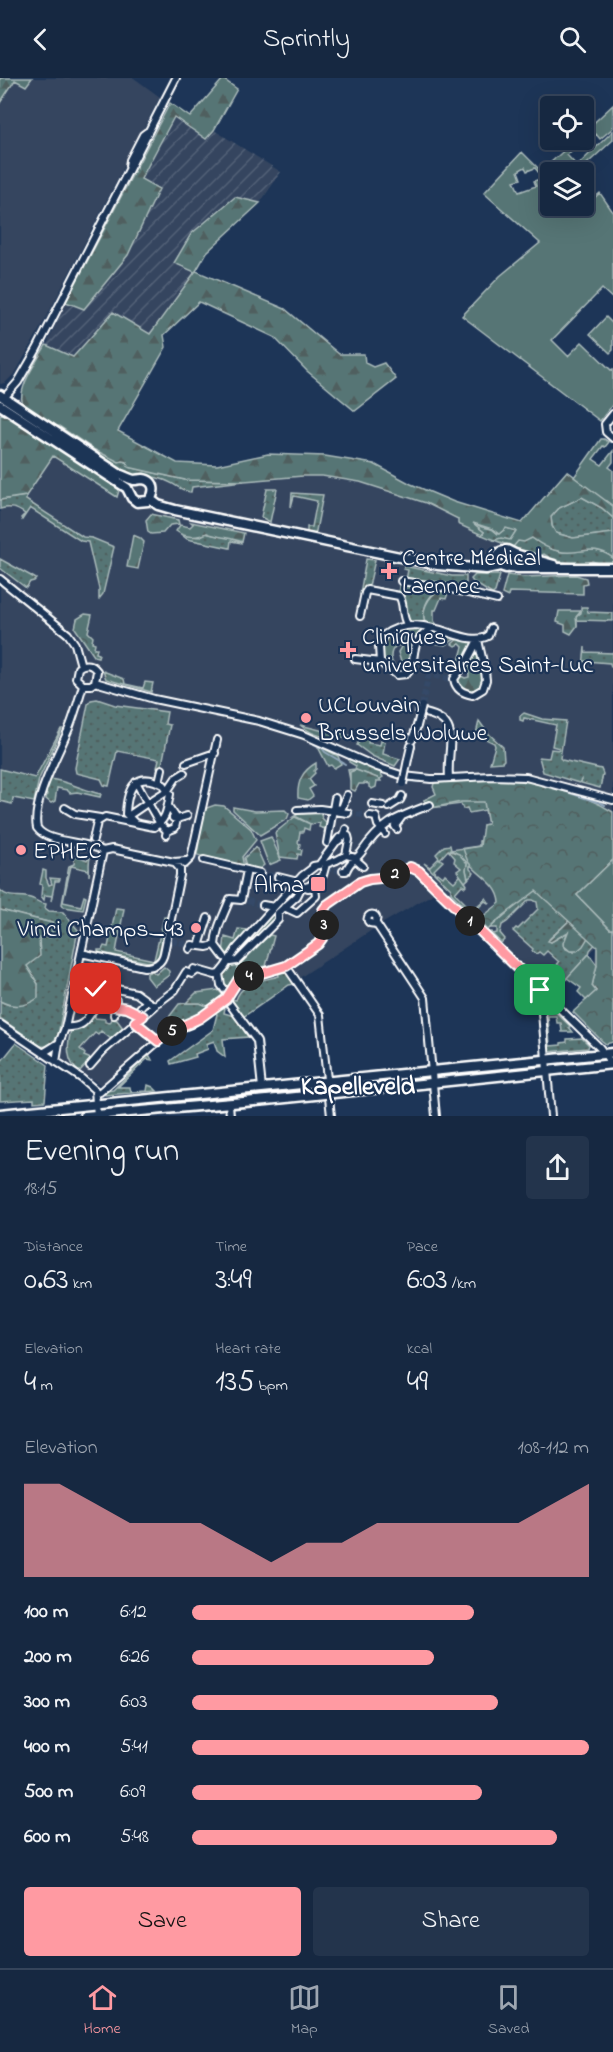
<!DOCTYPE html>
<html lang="en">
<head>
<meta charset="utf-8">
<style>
	:root { --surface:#162841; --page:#23344c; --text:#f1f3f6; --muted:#9ea6b1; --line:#35445a; --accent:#ff9aa2 }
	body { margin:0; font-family:"Indie Flower",sans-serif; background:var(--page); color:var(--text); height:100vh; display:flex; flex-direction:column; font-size:22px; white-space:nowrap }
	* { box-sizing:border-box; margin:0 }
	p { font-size:20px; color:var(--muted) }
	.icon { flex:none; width:33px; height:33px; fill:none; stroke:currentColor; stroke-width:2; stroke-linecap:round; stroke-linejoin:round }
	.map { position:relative; height:1038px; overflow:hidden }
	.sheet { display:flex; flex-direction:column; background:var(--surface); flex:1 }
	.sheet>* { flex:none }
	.controls { position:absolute; left:540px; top:18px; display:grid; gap:12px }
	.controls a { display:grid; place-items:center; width:54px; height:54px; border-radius:6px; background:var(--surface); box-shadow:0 6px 24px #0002,0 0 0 2px var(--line); font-size:30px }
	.pin { position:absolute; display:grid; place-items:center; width:51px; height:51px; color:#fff; margin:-26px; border-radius:12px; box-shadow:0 3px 9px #0006 }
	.km { position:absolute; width:30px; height:30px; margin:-15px; border-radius:50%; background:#222; color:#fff; font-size:16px; line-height:30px; text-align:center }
	.round { display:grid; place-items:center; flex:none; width:63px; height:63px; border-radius:6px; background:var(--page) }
	.headline { display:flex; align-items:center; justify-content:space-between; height:102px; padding:0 24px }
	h1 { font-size:33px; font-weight:600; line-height:45px }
	.figures { display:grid; grid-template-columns:repeat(3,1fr); gap:9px; height:102px; padding:6px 24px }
	.figures div { display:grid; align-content:center }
	.figures b { font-size:30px; font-weight:600 }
	.figures small { font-size:16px; font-weight:400 }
	.figures p { font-size:16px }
	.chart { height:168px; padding:12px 24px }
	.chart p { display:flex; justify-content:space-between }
	.chart svg { width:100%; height:108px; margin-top:6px; fill:var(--accent); opacity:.7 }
	.button { display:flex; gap:12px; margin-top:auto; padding:12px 24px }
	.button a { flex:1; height:69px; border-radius:6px; background:var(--accent); color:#111; font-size:24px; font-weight:600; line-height:69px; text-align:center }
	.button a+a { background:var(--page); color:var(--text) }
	ul { padding:0 24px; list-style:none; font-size:20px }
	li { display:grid; grid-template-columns:96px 72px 1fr; align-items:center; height:45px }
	li i { height:15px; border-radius:8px; background:var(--accent) }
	header { display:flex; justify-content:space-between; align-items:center; height:78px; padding:0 24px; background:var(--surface); font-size:27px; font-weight:600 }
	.menu { display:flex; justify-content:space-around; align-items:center; height:84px; border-top:2px solid var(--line); background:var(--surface); font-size:16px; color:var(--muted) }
	.menu a { display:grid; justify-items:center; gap:3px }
	.menu .active { color:var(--accent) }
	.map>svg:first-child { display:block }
	.built { fill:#34455f }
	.industrial { fill:url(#industrial-furrows) }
	.grass { fill:url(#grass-dots); stroke:#aababa; stroke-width:1.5; fill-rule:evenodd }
	.forest { fill:url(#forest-firs); stroke:#aababa; stroke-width:1.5 }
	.park { fill:url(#park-crowns); stroke:#aababa; stroke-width:1.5 }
	.garden { fill:#567574; stroke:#aababa; stroke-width:1.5 }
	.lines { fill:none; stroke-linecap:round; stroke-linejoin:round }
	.stream { stroke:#91a7bc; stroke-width:2 }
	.street-tunnel { stroke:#344968; stroke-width:6; stroke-dasharray:6 3; stroke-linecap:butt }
	.street-casing { stroke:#fff; stroke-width:10 }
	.secondary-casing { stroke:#fff; stroke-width:13 }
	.street { stroke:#1d3557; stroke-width:6 }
	.secondary { stroke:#1d3557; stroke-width:8 }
	.street-bridge-casing { stroke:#fff; stroke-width:10; stroke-linecap:butt }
	.street-bridge { stroke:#1d3557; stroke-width:6 }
	.route-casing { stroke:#fff; stroke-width:12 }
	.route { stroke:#ff9aa2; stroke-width:8 }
	.poi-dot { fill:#ff9aa2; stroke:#1d3557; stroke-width:2 }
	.labels { text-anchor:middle; stroke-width:4.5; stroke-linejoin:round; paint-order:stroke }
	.poi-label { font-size:24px; fill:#fff; stroke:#1d3557; text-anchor:start }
	.neighbourhood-label { font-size:26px; font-weight:bold; fill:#fff; stroke:#1d3557 }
</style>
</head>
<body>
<header><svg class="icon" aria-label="back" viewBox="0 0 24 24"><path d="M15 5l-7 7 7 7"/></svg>Sprintly<svg class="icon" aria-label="search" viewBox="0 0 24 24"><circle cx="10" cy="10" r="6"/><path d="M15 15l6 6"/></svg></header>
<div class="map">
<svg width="613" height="1038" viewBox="0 0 613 1038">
	<defs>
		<pattern id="industrial-furrows" width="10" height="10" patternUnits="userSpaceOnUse" patternTransform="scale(1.5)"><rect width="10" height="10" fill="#34455f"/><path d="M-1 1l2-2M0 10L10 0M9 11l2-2" fill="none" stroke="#526177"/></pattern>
		<pattern id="grass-dots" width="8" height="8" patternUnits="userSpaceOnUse" patternTransform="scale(1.5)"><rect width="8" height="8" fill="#567574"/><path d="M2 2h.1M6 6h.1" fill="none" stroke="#505e5e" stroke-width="1.8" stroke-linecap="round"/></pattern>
		<pattern id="forest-firs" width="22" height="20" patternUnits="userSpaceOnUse" patternTransform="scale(1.5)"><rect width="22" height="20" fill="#567574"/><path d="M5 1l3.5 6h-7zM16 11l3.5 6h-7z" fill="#505e5e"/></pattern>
		<pattern id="park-crowns" width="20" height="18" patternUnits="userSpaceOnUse" patternTransform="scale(1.5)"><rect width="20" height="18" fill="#567574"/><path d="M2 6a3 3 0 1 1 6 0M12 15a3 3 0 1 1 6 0" fill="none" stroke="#505e5e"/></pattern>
	</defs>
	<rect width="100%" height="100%" fill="#1d3557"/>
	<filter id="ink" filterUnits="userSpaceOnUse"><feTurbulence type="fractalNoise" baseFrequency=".0167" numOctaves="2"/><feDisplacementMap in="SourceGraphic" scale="12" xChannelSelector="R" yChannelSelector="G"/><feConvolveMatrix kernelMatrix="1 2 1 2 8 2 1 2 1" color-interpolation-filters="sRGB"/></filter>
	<g filter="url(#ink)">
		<path class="built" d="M32,0H134L160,19L47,238L16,294L5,305L0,306V25L15,2L26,8Z
			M23,318L150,387H317L438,424L613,469V964L573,934L596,913L592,908L596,869L553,916L443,810L378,848L240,939L219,908L106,1007L102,1008L0,940V328Z"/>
		<path class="industrial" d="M175,38L206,61L214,52L281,94L260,125L235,119L196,193L150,257L73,279L46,268L66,224L84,231L128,177L141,101Z"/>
		<path class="grass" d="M59,347L95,372L127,384L129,389L185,402L244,403L192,409L191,414C182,413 178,408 169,404C158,398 142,398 130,398L50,350Z
			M267,411H277L270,444L261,439Z
			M292,415L323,417L315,458L307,456V449H312L317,423L294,418L291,429Z
			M26,418V422L83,459L92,460L114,469L103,516L99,521V511L88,464L81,463L30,430L22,442L21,440L25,436C17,430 10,428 0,431V422Z
			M582,419L602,430L613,440V455L573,460L556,455L552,448L551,439L559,430Z
			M474,445L482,449L492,451L498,456L507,450L516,453L510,463L505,461L494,462L482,457L484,454L473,446Z
			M205,455C217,458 233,459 242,465L231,463L230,470L187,461L182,457L200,459Z
			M532,460C540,466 549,471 558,473C579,479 592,463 613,480V486H602L592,483L584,486L555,483L544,476L537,479L509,469L518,463Z
			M0,481L31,498L36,501L34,503L30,504L26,510L0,490Z
			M366,481L375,482L369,508L394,513L371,510L360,516Z
			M404,488L452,498H466V505L461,510L406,502L408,492L403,491Z
			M475,497H500L495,514L492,516L473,504L471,501Z
			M400,504L443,510L472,520C462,518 449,510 439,513C428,515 418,537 428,548L411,545C399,533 410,525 395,513L398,514Z
			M581,529H587L588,534L613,535V543L577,542V548L576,539L581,535Z
			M411,556L416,561C414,570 411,598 399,595C395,595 389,589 385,587L394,588L398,591L406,587L401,584L398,574L404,564L405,558Z
			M585,569V574L613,575V589H611L610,585L585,583L583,588Z
			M103,593L124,601L125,606L143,610L145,604L153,605L151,614L106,601Z
			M97,621L115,627L167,634L165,646L170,647L161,691L157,690L159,681L117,673L109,708L104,707L101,701L76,695L75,690L88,626L91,622Z
			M524,635L542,641L566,643L560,680L562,682L601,691L603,696L600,710L581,705V702L579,705L543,694L539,679L549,680L551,671L559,672V670L552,668L556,647L524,640L523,643L520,642V638Z
			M479,643L487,654L503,669L504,682L502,684L490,685L495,668L494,665L476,656Z
			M300,647L328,654V652L352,658C335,664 313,658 300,647Z
			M61,651H62L39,701L34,724L13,720L12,726L0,723V691L35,700Z
			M364,660L369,661L368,665L380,667L381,663L385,664L383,676L400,681L395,688L372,678L357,667L359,663Z
			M349,680L379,693L383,699L380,701L356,692H353L350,696V702L348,692L355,691L356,688L349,684Z
			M50,701C68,703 82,712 101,716L100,719L77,714L70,715L67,712L57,710L55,723L51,725L46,721L47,716L45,715Z
			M521,708L553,714L567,728L565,730L516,720L489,722L487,723L490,730L494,733H504V736L491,750L475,788H470V791L474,795L468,801L466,792L467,785L455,774L448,772L440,781L443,783L434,792L436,795L435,796L424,785L430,789L439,780L436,776L444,768L450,767L451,772L479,768V763L485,762L483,747L488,746L485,732L469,735L467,730L463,731L461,726L431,730L429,723L425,724L424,722L441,714L449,718L476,712Z
			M320,734L322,740L328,746L327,755L324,754L325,751L319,749L320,745L310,746L297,739H293L298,736Z
			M75,777L87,782L90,780C88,786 90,791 89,798V792L71,788L63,824L81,828L84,818L86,819L83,832L64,829L62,826L69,788L74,786Z
			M43,792L46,793V800L49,807L52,806L50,800L60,801L59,803H55L51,823L52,818L45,817L44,822L41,818L42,807L40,806Z
			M438,795L443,799L445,796L454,804L461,797L467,807L465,809L462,807L455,815L470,830L472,828L475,830L486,820L490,826L485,823L472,836L451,815V811L436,797Z
			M571,797L609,851L590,872L589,876L554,915L542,904L540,896L553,907L563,896L559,893L561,891L557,887L559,884L547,873L543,877L539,874L536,876L532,873L533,871L513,853L516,850L518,851L538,831L537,824L533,822H529L507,844L502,847L500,855L505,861L501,865L490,854H492L493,856L497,855V850H490L523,821V818ZM570,842L574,874L566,871L563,865L568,854L551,864L549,861Z
			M0,812C9,822 21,816 33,821C36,823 40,825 46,826L45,830L49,833L63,834L78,852L58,957C53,964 50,970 41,968L0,940V923L9,927L38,906L26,888L39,859L52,845L0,832Z
			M116,830L124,831L116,874L154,882L164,839H167L159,877C157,881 153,884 148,884L98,874V872H102L104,868L108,869Z
			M237,884V893L242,894L243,897L233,902L228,913L224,907L222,899L231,886Z
			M278,893C288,892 291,898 295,906L289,907L243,939L230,921L236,922C242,903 262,903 279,898Z
			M186,925H200L210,929C198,939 187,946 172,949L171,944L168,946L169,939L179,926Z
			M547,927L549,928L570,948L569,949L573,954H562L561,945H557L556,938H548L550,968L561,967V965L567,964V961L582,960L589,967L588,970L548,974L544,930Z
			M218,930H225L224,935L231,937L232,934L248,959L223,961L225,979L217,973L214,963L206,966L208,971L195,976L196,979L171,986L170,983L213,952L217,936L214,934Z
			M95,937V940L105,941V944L110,945L112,941L117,942L123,950L111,961L101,953L98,957L95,955L80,971L85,976L84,978L91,981L79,994C66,983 67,968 71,952L83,947Z
			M16,965L48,987L45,1023L34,1024V1021L0,1023V985Z
			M150,978L152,982L147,981L118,1009H130L131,1014L147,1013L148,1007L153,1009L157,1013L105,1017V1013L113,1012L146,979Z"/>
		<path class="forest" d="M0,0H32L26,8L15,2L0,25Z
			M223,1L237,11L214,52L206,61L174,39L141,101L159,111L128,177L84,231L66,224L170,25L190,39Z
			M235,119L260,125L207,174L196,193L285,231L339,276H364L365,285L373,289L384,285L396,301L355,333L307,293L274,259L199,224L164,257L166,269L118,353L177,385L217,387L268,376L325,378L374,386L411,406L454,424L522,445L567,393L613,426V440L602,430L582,419L559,430L551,439L552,448L556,455L573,460L613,455V480C592,463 579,479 558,473C549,471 540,466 532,460L524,464L518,463L513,469L494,462L501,460L510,462L516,453L506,450L499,456L492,451L473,445L484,454L482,457L458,446V441L426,425L360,404L322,398H303L244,403L185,402L128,389L127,384L122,383L119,384L95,372L59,348L50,350C42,344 29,337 24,329C14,313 38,282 46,267L73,279L113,234L150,256L195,194L174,185L191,156Z
			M0,336L9,337L120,409L117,419L53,378L26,418L0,422Z
			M151,436L178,442L179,446L170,447L163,455L151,456L148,454L146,442Z
			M191,444L244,455L242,464C231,459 219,460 207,455C198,460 185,460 176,453L180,447L190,449L193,446Z
			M133,457L140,460L144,464L138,491L127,489Z
			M507,497L524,499L576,497L586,500L587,505L583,506V516L509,514L508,519L502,516Z
			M442,512L468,519L448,515L446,521L441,520L436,532H434V543L438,548H428C418,536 428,516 442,512Z
			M559,533H581L576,539L577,548L571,556L565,553V547L557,544Z
			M414,548L426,552L416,561L411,556L405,558L403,567L396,568C389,574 390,581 394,588L385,587L381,579L383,563L393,554Z
			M433,553L439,554L455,561L445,567L419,563L429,554Z
			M459,560L469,562L473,567L468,579L457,590L463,569L460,566L455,568L452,566Z
			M477,570C484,587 491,615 464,613L458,605L457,601L459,597L465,600L469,599C468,584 468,584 477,570Z
			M317,667L338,678L341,686L334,690L331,687L328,688Z
			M316,685V691L314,693L315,695L309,701L314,708L309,711L313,718L308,722L298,720C297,704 302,693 316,685Z
			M356,692L380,701L381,703H377L376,709L372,711L369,709V706L364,705V706H359L355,713L350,711V694Z
			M215,727L224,728L251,751L256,762L242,779L244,789L197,777L204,731Z
			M233,729L255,733L285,732L289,736L287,741L260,757L233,732Z
			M256,769L264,787L258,792L246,790L244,780Z
			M448,772L459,776L467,785L466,792L468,801L465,804L457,793L461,790L454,784L455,780Z
			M277,831H280L277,842L237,882L232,881L239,868Z
			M0,832L52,845V859H39L40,878L27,888L38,906V920C25,929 14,930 0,923Z
			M570,842L589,858L583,868L577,873H570L563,867L568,854L551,864L548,863Z
			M238,851L247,852L248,855L229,882L223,876L225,859L235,862Z
			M270,857L274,858L266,888L240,894L237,893V885C248,874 259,867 270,857Z
			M164,889L169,893V897L154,908L147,899V895L152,893L156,896Z
			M218,912L224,918L210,929L200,925H186L196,915Z"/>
		<path class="park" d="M85,536L92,537L88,554L93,559L92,564L95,565L94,570H97L96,575L99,576L98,579L94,578L75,550L77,541Z
			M494,701C533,702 580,713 613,734V782L577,817L610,851H613V964L606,966L602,963L573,934L596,913L592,908L597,887V869L536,813L499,841L488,852L478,842L500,825C499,806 479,798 469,785C466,781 465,775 463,771L480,768L483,747L488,746L484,724H461L431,730L429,723L425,724L424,722L436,716L433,709L434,705Z
			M295,739L310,746L309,752L304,750L303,754H300L298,765L300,766L299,771L302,772L301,777L298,776L297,781L280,779L275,755C281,750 288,744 295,739Z"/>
		<path class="garden" d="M613,27V50L600,61L596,56L585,65L582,63L567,77L577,88L613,53V62L578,94H550V100L540,96L535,90L527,93L525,89L518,93L521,101L514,103L519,114L536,108L534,103L540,101L550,105V128H573L579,133L600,115L613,134V221L602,211L552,262L568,278L582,264L611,292L613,291V326L600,343L462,238L500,198L540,165L484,115L522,74L541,93L576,62H584V54Z
			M606,239L613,246V272L610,275L590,256Z
			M601,361H604L609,364L605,369L603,368L593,381L602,387L613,373V384L609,389L613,392V428L574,399Z
			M271,759L281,782L269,787L260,763Z
			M613,782V851H610L577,817Z
			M589,876L597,887L592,908L596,913L586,922L578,914L581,910L567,900Z"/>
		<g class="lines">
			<path class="stream" d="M314,666L322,670L325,674L345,686
				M409,703L420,704
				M436,704L455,703
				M546,707L597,724
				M599,724L605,727"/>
			<path class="street-tunnel" d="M426,598L430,597L451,601
				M422,628L428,599
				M348,735L370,738
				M193,780L204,782
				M326,790L343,793
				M260,795L278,799
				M247,823L263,827
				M171,863L187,866
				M117,917L118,918"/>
			<g class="street-casing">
				<path id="street" d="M129,88L130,82L143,57L147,54
					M4,320L18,304L37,271L176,0
					M613,336L605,346L606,354L613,360
					M0,501L68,556L75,566L81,588
					M401,503L447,510L497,522
					M360,538L365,515L367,512L399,518C405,526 401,537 407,546
					M432,550C404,568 421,580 406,596L397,597L380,584L379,568L383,558C422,528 463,572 488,558L491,550
					M478,562L485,593L486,602L483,611L473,617C463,615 456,612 454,601L467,583Z
					M355,581L380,584
					M95,604L97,593C92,586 85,584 78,590L76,600L83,607H91L95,604L154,621L259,643L304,657L377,689L404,698L431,701L491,698L526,699L613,722
					M83,607C79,621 75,635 70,648C60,673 31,724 37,750C48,766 85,762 103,773L112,771L174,784L186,783
					M419,634C465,641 446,667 449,700
					M412,662L417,648
					M408,681L411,668
					M186,685L215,675
					M136,704L147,724
					M159,704L162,691
					M149,724L168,712L176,700L184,695
					M148,725L160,746L167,753L166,757
					M372,726L383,728
					M389,729L400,722L402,718
					M65,730L75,736L100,740
					M336,731L342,730L347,717
					M297,732L320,731L348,735
					M128,738L147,725
					M370,738L376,739L378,747L385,756
					M173,740L177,741L187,738
					M397,751L395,748L401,740
					M167,753L175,750L177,741L168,728
					M93,762L97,744L105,739L154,749C167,742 167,731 170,716L164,707C136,692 127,709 126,736L134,744
					M338,763L344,758L346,751
					M327,765L335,720
					M346,777L349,762L348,758
					M355,781L363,788
					M204,782L260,795
					M185,786L191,780L217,662
					M313,788L319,787L339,760
					M343,793H346C350,782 355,783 361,775C382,744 396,740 430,727
					M278,799L298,804
					M263,827L274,829
					M284,829L297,835L316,818L315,809L308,810
					M367.5 841a4.5 4.5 0 1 1 9 0a4.5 4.5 0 1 1-9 0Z
					M375,844L425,920L436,1038
					M215,867L224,879
					M199,868L208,840
					M190,871L192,867L207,869L215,867C216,850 224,837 230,821L241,822L247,792
					M81,875L144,889C155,889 162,885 164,875L180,797V791L174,784
					M228,883L230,884L237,883L278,842V835L297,818L301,810L309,808L323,797L326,786L337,782L346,777L356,780
					M286,888L320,937L331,1038
					M194,891L215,897L219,896
					M90,904L97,907L94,924L96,928
					M97,907L136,915L147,923
					M540,912L551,1038
					M228,916L221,907L219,896C229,886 229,881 237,870L302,798L314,789
					M226,921L257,963L262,1010
					M159,924L175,912L186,894L192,896L196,893
					M114,937L116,922
					M135,944L158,963
					M0,946L81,1000L95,1012L97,1038
					M65,949C90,951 86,934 100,926L127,930L143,937
					M43,975L59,965
					M56,984L59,965L65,950L103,773
					M90,988L103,973L155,928L147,923L140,930L143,938
					M96,1015L100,1014L169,954L191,946L226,921L238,902L286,888L318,866L323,859V832L327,827L360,804L370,801L390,799L410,789L419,793L600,970L613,988
					M229,1026L230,1038"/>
			</g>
			<g class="secondary-casing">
				<path id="secondary" d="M0,317L119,396C124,398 129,401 134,402C137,402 140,401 143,401C157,403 155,417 148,423L137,424L132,420L127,410L0,327
					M150,421L158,427L175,432L438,487L486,491L500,488L506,490L512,489L517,490H613
					M485,489L497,481L500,474L507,472L515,476L554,487
					M0,1036L613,975
					M85,1038L267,1022L613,986"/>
			</g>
			<use href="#street" class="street"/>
			<use href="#secondary" class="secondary"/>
			<g class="street-bridge-casing">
				<path id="street-bridge" d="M417,648L422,628
					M403,706L408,681"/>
			</g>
			<use href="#street-bridge" class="street-bridge"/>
		</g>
	</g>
	<g class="lines" filter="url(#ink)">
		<g class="route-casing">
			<path id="route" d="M96,911L94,924L96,928L100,926L127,930L143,938L135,944L158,963L169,954L200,940L226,921L238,902L286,888L318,866L323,859V832L327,827L360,804L370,801L390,799L410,789L419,793L540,912"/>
		</g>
		<use href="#route" class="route"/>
	</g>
	<g class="poi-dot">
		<path d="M386 484h6v6h6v6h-6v6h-6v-6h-6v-6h6z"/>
		<path d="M345 563h6v6h6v6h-6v6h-6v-6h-6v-6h6z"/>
		<circle cx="306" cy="640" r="6"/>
		<circle cx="21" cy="772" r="6"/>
		<rect x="310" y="798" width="16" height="16" rx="3"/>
		<circle cx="196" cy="850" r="6"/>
	</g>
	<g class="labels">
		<g class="poi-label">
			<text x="402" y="487">Centre Médical<tspan x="402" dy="28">Laennec</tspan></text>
			<text x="362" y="566">Cliniques<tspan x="362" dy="28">universitaires Saint-Luc</tspan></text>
			<text x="318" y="634">UCLouvain<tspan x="318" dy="28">Brussels Woluwe</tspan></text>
			<text x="33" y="780">EPHEC</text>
			<text x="304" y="814" text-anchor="end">Alma</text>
			<text x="184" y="858" text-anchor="end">Vinci Champs_43</text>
		</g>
		<g class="neighbourhood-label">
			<text x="358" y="1016">Kapelleveld</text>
		</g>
	</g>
</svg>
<div class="controls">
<a><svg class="icon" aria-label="locate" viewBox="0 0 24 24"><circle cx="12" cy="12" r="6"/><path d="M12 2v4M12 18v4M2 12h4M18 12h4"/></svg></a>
<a><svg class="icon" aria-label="layers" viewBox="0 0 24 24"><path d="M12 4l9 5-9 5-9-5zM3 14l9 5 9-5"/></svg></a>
</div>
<div class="pin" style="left:540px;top:912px;background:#1e9e55"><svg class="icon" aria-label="arrive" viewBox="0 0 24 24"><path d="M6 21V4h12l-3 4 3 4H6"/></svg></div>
<div class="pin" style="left:96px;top:911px;background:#d93025"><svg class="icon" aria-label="check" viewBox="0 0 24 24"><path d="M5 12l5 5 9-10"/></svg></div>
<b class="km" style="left:470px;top:843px">1</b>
<b class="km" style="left:395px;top:796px">2</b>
<b class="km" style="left:324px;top:847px">3</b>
<b class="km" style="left:249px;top:898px">4</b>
<b class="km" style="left:172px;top:953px">5</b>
</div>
<section class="sheet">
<div class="headline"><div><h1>Evening run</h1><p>18:15</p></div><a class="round"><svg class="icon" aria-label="share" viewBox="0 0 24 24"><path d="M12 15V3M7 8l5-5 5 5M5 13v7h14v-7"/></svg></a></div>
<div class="figures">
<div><p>Distance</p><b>0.63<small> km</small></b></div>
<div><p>Time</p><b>3:49</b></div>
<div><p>Pace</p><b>6:03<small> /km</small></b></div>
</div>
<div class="figures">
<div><p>Elevation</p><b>4<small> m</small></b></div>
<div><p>Heart rate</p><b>135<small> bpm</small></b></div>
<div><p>kcal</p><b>49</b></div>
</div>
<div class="chart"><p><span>Elevation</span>108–112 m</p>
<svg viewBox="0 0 160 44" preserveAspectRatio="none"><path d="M0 44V6L10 6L20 14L30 22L40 22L50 22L60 30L70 38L80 30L90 30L100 22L110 22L120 22L130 22L140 22L150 14L160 6V44z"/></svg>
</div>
<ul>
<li><b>100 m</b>6:12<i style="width:71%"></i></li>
<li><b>200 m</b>6:26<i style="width:61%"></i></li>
<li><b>300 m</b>6:03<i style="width:77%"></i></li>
<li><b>400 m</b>5:41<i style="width:100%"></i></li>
<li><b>500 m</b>6:09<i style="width:73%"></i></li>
<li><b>600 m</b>5:48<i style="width:92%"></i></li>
</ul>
<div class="button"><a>Save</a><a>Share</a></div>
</section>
<nav class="menu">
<a class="active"><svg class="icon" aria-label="home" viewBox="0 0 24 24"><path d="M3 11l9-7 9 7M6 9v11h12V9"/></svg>Home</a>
<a><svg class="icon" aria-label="map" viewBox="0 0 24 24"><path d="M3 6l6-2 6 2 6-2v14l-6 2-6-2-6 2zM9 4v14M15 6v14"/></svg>Map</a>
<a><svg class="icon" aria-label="saved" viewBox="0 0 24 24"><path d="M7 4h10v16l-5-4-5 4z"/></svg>Saved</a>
</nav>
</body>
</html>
